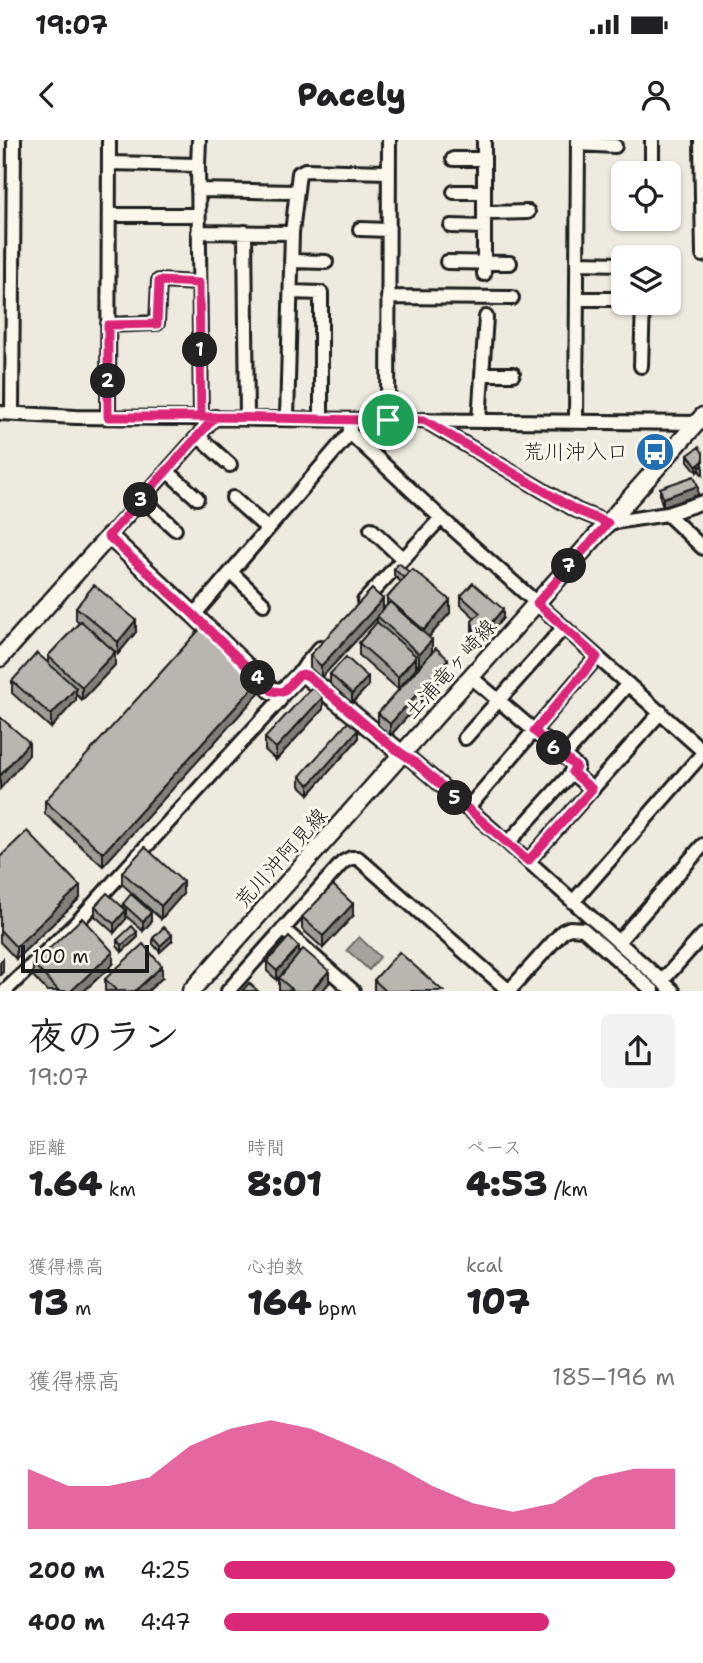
<!DOCTYPE html>
<html lang="ja">
<head>
<meta charset="utf-8">
<style>
	:root { --surface:#fff; --page:#f2f2f2; --text:#202124; --muted:#757577; --accent:#db2777 }
	body { margin:0; font-family:"Shantell Sans","Klee One",sans-serif; background:var(--page); color:var(--text); height:100vh; display:flex; flex-direction:column; font-size:26px; white-space:nowrap }
	* { box-sizing:border-box; margin:0 }
	p { font-size:23px; color:var(--muted) }
	.icon { flex:none; width:38px; height:38px; fill:none; stroke:currentColor; stroke-width:2; stroke-linecap:round; stroke-linejoin:round }
	.map { position:relative; height:851px; overflow:hidden }
	.drawer { display:flex; flex-direction:column; background:var(--surface); flex:1 }
	.drawer>* { flex:none }
	.fabs { position:absolute; left:611px; top:21px; display:grid; gap:14px }
	.fabs a { display:grid; place-items:center; width:70px; height:70px; border-radius:10px; background:var(--surface); box-shadow:0 2px 5px #0004; font-size:35px }
	.scale { position:absolute; left:21px; bottom:18px; width:128px; box-sizing:border-box; padding-left:7px; border:4px solid #1c1c1c; border-top:0; font-size:19px; line-height:24px; white-space:nowrap; color:#1c1c1c; -webkit-text-stroke:5px #fbf7ec; paint-order:stroke }
	.pin { position:absolute; display:grid; place-items:center; width:60px; height:60px; color:#fff; margin:-30px; border:4px solid #fff; border-radius:50%; box-shadow:0 2px 7px #0007 }
	.km { position:absolute; width:35px; height:35px; margin:-18px; border-radius:50%; background:#222; color:#fff; font-size:19px; line-height:35px; text-align:center }
	.round { display:grid; place-items:center; flex:none; width:74px; height:74px; border-radius:10px; background:var(--page) }
	.headline { display:flex; align-items:center; justify-content:space-between; height:119px; padding:0 28px }
	h1 { font-size:38px; font-weight:800; line-height:52px }
	.metrics { display:grid; grid-template-columns:repeat(3,1fr); gap:10px; height:119px; padding:7px 28px }
	.metrics div { display:grid; align-content:center }
	.metrics b { font-size:35px; font-weight:800 }
	.metrics small { font-size:19px; font-weight:400 }
	.metrics p { font-size:19px }
	.chart { height:196px; padding:14px 28px }
	.chart p { display:flex; justify-content:space-between }
	.chart svg { width:100%; height:126px; margin-top:7px; fill:var(--accent); opacity:.7 }
	ul { padding:0 28px; list-style:none; font-size:23px }
	li { display:grid; grid-template-columns:112px 84px 1fr; align-items:center; height:52px }
	li i { height:18px; border-radius:9px; background:var(--accent) }
	.status { display:flex; justify-content:space-between; align-items:center; height:49px; padding:0 35px; background:var(--surface); direction:ltr }
	.status svg { height:19px; fill:currentColor }
	header { display:flex; justify-content:space-between; align-items:center; height:91px; padding:0 28px; background:var(--surface); font-size:32px; font-weight:800 }
	.map>svg:first-child { display:block }
	.water { fill:#a6a39d; stroke:#6f6d69; stroke-width:2 }
	.lines { fill:none; stroke-linecap:round; stroke-linejoin:round }
	.minor-casing { stroke:#1c1c1c; stroke-width:18 }
	.major-casing { stroke:#1c1c1c; stroke-width:21 }
	.minor { stroke:#fbf7ec; stroke-width:12 }
	.major { stroke:#fbf7ec; stroke-width:16 }
	.wall { fill:#9f9d96; stroke:#1c1c1c; stroke-width:2 }
	.shaded-wall { fill:#827f7a; stroke:#1c1c1c; stroke-width:2 }
	.building { fill:#b9b6af; stroke:#1c1c1c; stroke-width:2 }
	.route-casing { stroke:#fff; stroke-width:14 }
	.route { stroke:#db2777; stroke-width:9 }
	.labels { text-anchor:middle; stroke-width:6; stroke-linejoin:round; paint-order:stroke }
	.poi-label { font-size:21px; fill:#1c1c1c; stroke:#fbf7ec; text-anchor:end }
	.street-label { font-size:21px; fill:#1c1c1c; stroke:#fbf7ec }
</style>
</head>
<body>
<div class="status"><b>19:07</b><svg viewBox="0 0 49 12"><path d="M0 12V9h3v3zM5 12V6h3v6zM10 12V3h3v9zM15 12V0h3v12zM26 1h20v11H26zM47 4h2v5h-2z"/></svg></div>
<header><svg class="icon" aria-label="back" viewBox="0 0 24 24"><path d="M15 5l-7 7 7 7"/></svg>Pacely<svg class="icon" aria-label="person" viewBox="0 0 24 24"><circle cx="12" cy="8" r="4"/><path d="M4 21q1-7 8-7t8 7"/></svg></header>
<div class="map">
<svg width="703" height="851" viewBox="0 0 703 851">
	<rect width="100%" height="100%" fill="#eeeadf"/>
	<filter id="ink" filterUnits="userSpaceOnUse"><feTurbulence type="fractalNoise" baseFrequency=".0143" numOctaves="2"/><feDisplacementMap in="SourceGraphic" scale="14" xChannelSelector="R" yChannelSelector="G"/><feConvolveMatrix kernelMatrix="1 2 1 2 8 2 1 2 1" color-interpolation-filters="sRGB"/></filter>
	<g filter="url(#ink)">
		<path class="water" d="M359,797L380,817L369,830L347,810Z"/>
		<g class="lines">
			<g class="minor-casing">
				<path id="minor" d="M199,0L198,25L201,277
					M701,0L703,115
					M578,4L615,6
					M453,19H484
					M109,23L198,25
					M652,33V0
					M198,50L297,52
					M454,52H484
					M484,73L528,72
					M109,75H198
					M451,86L484,87
					M360,89L388,90
					M198,92L292,93
					M245,92L247,278
					M291,121L326,122
					M447,122L510,123
					M578,123L623,124
					M484,134V0
					M291,152L321,153V279
					M388,157L512,158
					M577,159H623
					M108,185L157,183L159,141L199,143
					M641,226L643,163
					M482,234H513
					M0,273L76,277L703,283
					M12,273L14,0
					M108,277L109,1
					M287,278L292,93L299,33L305,30L388,32
					M388,280L389,0
					M424,280L576,370L608,383L667,374L703,362
					M479,280L486,177
					M576,281L578,0
					M350,293L441,378L703,611
					M198,296L230,325
					M167,331L197,358
					M142,358L175,389
					M233,358L268,389
					M667,374L703,408
					M371,389L403,419
					M109,396L215,277
					M231,432L264,464
					M364,461L441,378
					M194,475L350,293V287
					M299,535L306,524L320,508
					M471,537L577,627L508,703
					M465,598L564,487
					M402,614L413,621L508,703L673,851
					M564,616L628,544
					M572,632L592,649
					M467,669L597,517
					M528,721L661,572
					M573,762L703,613
					M283,789L353,851
					M618,802L703,705
					M662,841L703,795
					M5,851L79,780L280,560V552
					M228,851L343,722L351,718H358L509,851
					M509,851L563,791L570,788L583,789L653,851"/>
			</g>
			<g class="major-casing">
				<path id="major" d="M0,518L109,396L194,475L272,551L283,552L299,535L304,534L402,614
					M191,851L703,276"/>
			</g>
			<use href="#minor" class="minor"/>
			<use href="#major" class="major"/>
		</g>
		<path class="wall" d="M703,313V335L700,332V329L697,332L688,321V315Z
			M660,348L698,355L663,367L660,357Z
			M394,429L450,473L429,497L419,527L416,524V529L398,549L359,515V503L377,483V478L321,538L310,528V515L383,469L387,465V458L401,442L394,435Z
			M461,456L503,478L480,505L474,500L472,490V481L475,478L461,465Z
			M76,467L136,492L118,514L107,505L115,525L82,560L76,554V560L51,588L12,553V541L48,523V516L80,482L76,480Z
			M448,531L390,596L378,585V573Z
			M330,534L368,546L352,563L330,544Z
			M259,553L103,726L45,674V661Z
			M323,569L276,620L265,610V598Z
			M358,599L309,654L300,646V636Z
			M0,717L80,758L16,819L0,802Z
			M122,732L183,754L161,779L122,744Z
			M123,764L151,782L143,791L126,776V779L114,793L95,776V766L123,767Z
			M353,776L323,808L302,789V777Z
			M137,798L122,812L117,806V800Z
			M153,798L172,801L160,812L153,804Z
			M299,814L329,843L322,851L279,850V839L277,840L267,831V822Z
			M33,824H113L84,851H47L33,836Z
			M162,838L148,851H105V839Z
			M374,840L443,851H374Z"/>
		<path class="shaded-wall" d="M703,321V327L700,326V329L697,332V326Z
			M698,346V355L663,367V358Z
			M383,459V472L377,476V478L321,538V526Z
			M450,460V473L424,502V490Z
			M503,469V478L480,505V496Z
			M136,480V492L118,514V502Z
			M432,500V512L419,527V514Z
			M115,512V525L82,560V547Z
			M416,516V529L398,549V537Z
			M448,519V531L390,596V584Z
			M368,537V546L352,563V554Z
			M259,541V553L103,726V713Z
			M76,548V560L51,588V575Z
			M323,557V569L276,620V608Z
			M358,590V599L309,654V645Z
			M29,602V615L0,649V636Z
			M183,742V754L161,779V766Z
			M80,746V758L16,819V807Z
			M353,764V776L323,808V796Z
			M126,770V779L114,793V784Z
			M151,772V782L143,791V782Z
			M137,792V798L122,812V805Z
			M172,795V801L160,812V806Z
			M299,807V816L277,840V831Z
			M113,812V824L84,851H71Z
			M3,819V832L0,835V822Z
			M162,826V838L148,851H135Z
			M329,831V843L322,851H311Z"/>
		<path class="building" d="M699,307L703,313V321L697,326L688,315Z
			M694,336L698,346L663,358L660,348Z
			M399,423L409,432L404,438L394,429Z
			M412,429L450,460L424,490L387,458Z
			M473,443L503,469L480,496L474,491L472,481L480,473L461,456Z
			M94,445L136,480L118,502L76,467Z
			M372,449L383,459L321,526L310,515Z
			M390,462L432,500L419,514L377,476Z
			M81,481L115,512L82,547L48,516Z
			M377,482L416,516L398,537L359,503Z
			M201,488L259,541L103,713L45,661Z
			M436,508L448,519L390,584L378,573Z
			M37,513L76,548L51,575L12,541Z
			M346,517L368,537L352,554L330,534Z
			M312,547L323,557L276,608L265,598Z
			M0,577L29,602L0,636Z
			M348,582L358,590L309,645L300,636Z
			M27,691L80,746L16,807L0,790V717Z
			M145,707L183,742L161,766L122,732Z
			M333,745L353,764L323,796L302,777Z
			M107,753L126,770L114,784L95,766Z
			M131,754L151,772L143,782L123,764Z
			M82,778L113,812L71,851H59L33,824Z
			M132,786L137,792L122,805L117,800Z
			M164,787L172,795L160,806L153,798Z
			M289,797L299,807L277,831L267,822Z
			M143,804L162,826L135,851H117L105,839Z
			M303,809L329,831L311,851H294L279,838Z
			M399,812L443,851H386L374,840Z
			M249,843L258,851H242Z"/>
	</g>
	<g class="lines" filter="url(#ink)">
		<g class="route-casing">
			<path id="route" d="M388,280C325,280 263,277 201,277L199,143L159,141L157,184L108,185V277H215L108,396L194,475L272,551L283,552L299,535L303,534L308,536L391,606L413,621L528,721L592,649L572,632L576,627L534,591L597,517L537,463L608,383L576,370L424,280H388"/>
		</g>
		<use href="#route" class="route"/>
	</g>
	<defs>
		<g id="bus-disc" transform="scale(2.0125)"><circle r="9.5" fill="#1f6fb2" stroke="#fbf7ec"/><path d="M-5-6H5V4H4V6H2V4H-2V6H-4V4H-5ZM-3.5-4V0h7V-4ZM-3.5 1.2v1.5H-2V1.2ZM2 1.2v1.5H3.5V1.2Z" fill="#fff"/></g>
	</defs>
	<g fill-rule="evenodd">
		<use href="#bus-disc" x="655" y="312"/>
	</g>
	<g class="labels">
		<g class="poi-label">
			<text x="628" y="319">荒川沖入口</text>
		</g>
		<g class="street-label">
			<text transform="translate(450 529) rotate(-48)" y="7">土浦竜ヶ崎線</text>
			<text transform="translate(281 718) rotate(-48)" y="7">荒川沖阿見線</text>
		</g>
	</g>
</svg>
<div class="fabs">
<a><svg class="icon" aria-label="locate" viewBox="0 0 24 24"><circle cx="12" cy="12" r="6"/><path d="M12 2v4M12 18v4M2 12h4M18 12h4"/></svg></a>
<a><svg class="icon" aria-label="layers" viewBox="0 0 24 24"><path d="M12 4l9 5-9 5-9-5zM3 14l9 5 9-5"/></svg></a>
</div>
<div class="scale">100 m</div>
<div class="pin" style="left:388px;top:280px;background:#1e9e55"><svg class="icon" aria-label="arrive" viewBox="0 0 24 24"><path d="M6 21V4h12l-3 4 3 4H6"/></svg></div>
<b class="km" style="left:200px;top:210px">1</b>
<b class="km" style="left:108px;top:241px">2</b>
<b class="km" style="left:141px;top:360px">3</b>
<b class="km" style="left:258px;top:538px">4</b>
<b class="km" style="left:455px;top:658px">5</b>
<b class="km" style="left:554px;top:608px">6</b>
<b class="km" style="left:569px;top:426px">7</b>
</div>
<section class="drawer">
<div class="headline"><div><h1>夜のラン</h1><p>19:07</p></div><a class="round"><svg class="icon" aria-label="share" viewBox="0 0 24 24"><path d="M12 15V3M7 8l5-5 5 5M5 13v7h14v-7"/></svg></a></div>
<div class="metrics">
<div><p>距離</p><b>1.64<small> km</small></b></div>
<div><p>時間</p><b>8:01</b></div>
<div><p>ペース</p><b>4:53<small> /km</small></b></div>
</div>
<div class="metrics">
<div><p>獲得標高</p><b>13<small> m</small></b></div>
<div><p>心拍数</p><b>164<small> bpm</small></b></div>
<div><p>kcal</p><b>107</b></div>
</div>
<div class="chart"><p><span>獲得標高</span>185–196 m</p>
<svg viewBox="0 0 160 44" preserveAspectRatio="none"><path d="M0 44V23L10 29L20 29L30 26L40 15L50 9L60 6L70 9L80 15L90 21L100 29L110 35L120 38L130 35L140 26L150 23L160 23V44z"/></svg>
</div>
<ul>
<li><b>200 m</b>4:25<i style="width:100%"></i></li>
<li><b>400 m</b>4:47<i style="width:72%"></i></li>
</ul>
</section>
</body>
</html>
